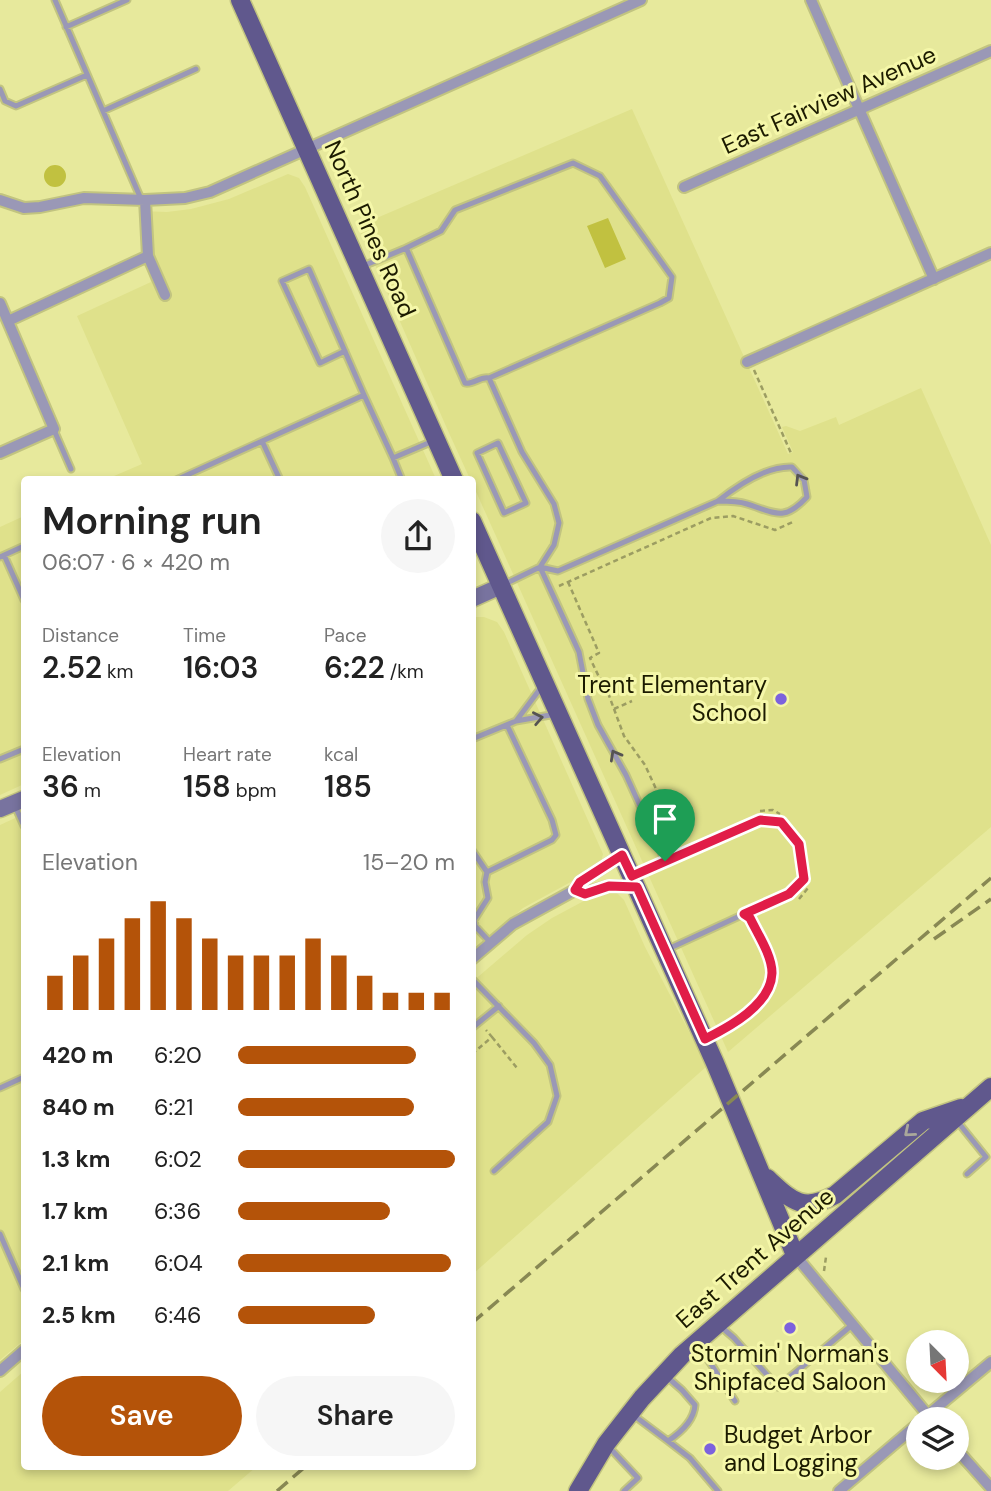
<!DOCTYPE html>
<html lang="en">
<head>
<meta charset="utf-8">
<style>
	:root { --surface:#fff; --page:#f6f6f6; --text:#222; --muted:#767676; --accent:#b45309 }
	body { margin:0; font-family:"DM Sans",sans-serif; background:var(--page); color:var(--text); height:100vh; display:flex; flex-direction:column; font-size:26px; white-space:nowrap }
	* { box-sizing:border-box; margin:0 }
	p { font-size:23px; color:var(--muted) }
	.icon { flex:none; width:38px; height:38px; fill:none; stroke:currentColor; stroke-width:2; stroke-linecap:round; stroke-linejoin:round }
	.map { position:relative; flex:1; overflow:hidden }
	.details { position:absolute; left:21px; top:476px; width:455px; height:994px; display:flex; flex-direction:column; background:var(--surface); border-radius:7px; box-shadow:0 4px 10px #0003 }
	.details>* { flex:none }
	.needle { width:46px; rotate:156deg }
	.fabs { position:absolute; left:906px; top:1330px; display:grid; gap:14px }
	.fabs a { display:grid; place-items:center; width:63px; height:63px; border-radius:50%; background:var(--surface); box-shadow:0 4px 10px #0003; font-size:35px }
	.pin { position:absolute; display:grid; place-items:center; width:60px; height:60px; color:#fff; margin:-72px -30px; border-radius:50% 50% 50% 0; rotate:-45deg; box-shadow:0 0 7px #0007 }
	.pin .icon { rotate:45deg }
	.round { display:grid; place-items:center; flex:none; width:74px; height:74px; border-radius:37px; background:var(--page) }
	.summary { display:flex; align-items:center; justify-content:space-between; height:119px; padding:0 21px }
	h1 { font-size:38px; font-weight:600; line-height:52px }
	.metrics { display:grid; grid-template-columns:repeat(3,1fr); gap:10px; height:119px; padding:7px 21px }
	.metrics div { display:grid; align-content:center }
	.metrics b { font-size:30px; font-weight:600 }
	.metrics small { font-size:19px; font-weight:400 }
	.metrics p { font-size:19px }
	.chart { height:196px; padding:14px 21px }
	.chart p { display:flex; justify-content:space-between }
	.chart svg { width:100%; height:126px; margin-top:7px; stroke:var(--accent); stroke-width:6 }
	.action { display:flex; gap:14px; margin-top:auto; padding:14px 21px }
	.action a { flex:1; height:80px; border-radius:42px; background:var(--accent); color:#fff; font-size:28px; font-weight:600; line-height:80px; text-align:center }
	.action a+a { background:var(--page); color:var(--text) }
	ul { padding:0 21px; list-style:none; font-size:23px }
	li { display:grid; grid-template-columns:112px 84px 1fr; align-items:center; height:52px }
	li i { height:18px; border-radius:9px; background:var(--accent) }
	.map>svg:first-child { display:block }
	.built { fill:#dfe18b }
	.green { fill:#c1c140 }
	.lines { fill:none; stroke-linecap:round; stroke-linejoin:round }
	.lane-casing { stroke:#c2c480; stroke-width:9 }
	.street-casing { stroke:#c2c480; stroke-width:14 }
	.secondary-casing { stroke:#c2c480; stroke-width:19 }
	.primary-casing { stroke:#c2c480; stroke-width:21 }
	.path { stroke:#9c9d62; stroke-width:2.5; stroke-dasharray:5 3.5; stroke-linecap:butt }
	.lane { stroke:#9a98b6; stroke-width:5 }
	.street { stroke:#9a98b6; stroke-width:10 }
	.secondary { stroke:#78739f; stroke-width:16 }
	.primary { stroke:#60588d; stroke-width:18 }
	.rail { stroke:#888853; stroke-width:3.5; stroke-dasharray:14 7; stroke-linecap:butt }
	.oneway { stroke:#555352 }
	.oneway2 { stroke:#aaa89b }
	.route-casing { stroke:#fff; stroke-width:14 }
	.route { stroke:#e11d48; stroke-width:9 }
	.poi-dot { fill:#7c62dd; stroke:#f5f7a9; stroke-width:2.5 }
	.labels { text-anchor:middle; stroke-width:6; stroke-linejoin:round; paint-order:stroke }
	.street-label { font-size:24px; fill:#1c1b00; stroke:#f5f7a9 }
	.poi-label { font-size:24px; fill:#1c1b00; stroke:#f5f7a9; text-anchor:end }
</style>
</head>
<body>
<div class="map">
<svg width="991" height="1491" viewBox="0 0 991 1491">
	<rect width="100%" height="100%" fill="#e7e99c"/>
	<path class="built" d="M632,109L788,454L793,452L782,427L786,426L800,431L836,417L839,425L921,388L991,545V827L728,1052L473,485L472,480L470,479L449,433L358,226Z
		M288,174L299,178L305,187L436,479H107L142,464L77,316L151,282L142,254L140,211L167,212L191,209L229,199Z
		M24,516V784L0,795V527Z
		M472,617H484L497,622L504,632L603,854L600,866L523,908L473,952Z
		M24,814V1340L0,1360V825Z
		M609,891L617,893L624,900L645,947L707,1066L473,1274L472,982L527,935L552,918L595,895Z
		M24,1371V1466L256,1467L228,1491H0V1392Z"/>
	<path class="green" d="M44 176a11 11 0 1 1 22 0a11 11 0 1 1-22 0Z
		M608,218L626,259L605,268L587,226Z"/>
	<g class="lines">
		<g class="lane-casing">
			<path id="lane" d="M55,0L141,199
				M66,27L127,0
				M0,89L5,101L16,106L87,75
				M103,111L196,69
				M404,249L441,231L455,210L573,163L600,176L672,277L669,298L660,303L489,378
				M363,266L404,249L407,250L465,383C473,385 480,376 489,378L522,452L554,504L559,523L554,545L540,567L503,585
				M345,351L320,363L282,281L309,269L364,395
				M54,430L71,469
				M262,441L280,480
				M498,443L526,503L504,513L477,453Z
				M393,458L402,480
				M176,480L364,395L393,458L433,441
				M4,555L24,600
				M0,557L24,546
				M540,567L558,571L718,501C738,485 766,466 792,467L804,480L807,497C784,522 776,513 747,504C738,501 728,501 718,501
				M540,567L579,652L588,699L598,725L626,775L665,861
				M543,685L516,721L556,714
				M472,739L516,721
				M0,759L24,749
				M15,806L24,826
				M472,850L487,872
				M633,875L760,820L781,823L799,844L804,879L789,894L744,914
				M491,943L475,926L474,920L488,898L485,882L487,872L552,840L556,835L552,820L507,725
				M668,949L744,914L750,918C757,934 768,951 771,968C778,1000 730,1026 708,1038
				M472,979L534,1043L550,1065L557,1096L548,1122L494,1171
				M472,1028L499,1006
				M0,1088L24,1077
				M957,1121L986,1157L967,1174
				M0,1234L24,1289
				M719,1325L734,1338L778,1387L852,1325
				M696,1346L709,1361L735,1401
				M632,1414L668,1441C680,1433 694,1420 695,1405L682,1390L666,1376
				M668,1441L690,1458L718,1491
				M608,1446L638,1478L624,1491"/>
		</g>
		<g class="street-casing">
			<path id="street" d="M811,0L934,279
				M684,187L991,51
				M0,200L24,208L40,207L84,198L145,200L185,198L210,192L641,0
				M145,200L148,256L165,295
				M0,303L54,429L0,453
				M8,321L148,256
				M747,362L991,253
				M575,890L585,893L609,886L637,887
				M472,959L513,924L575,890L580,882L622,855
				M795,1255L931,1419
				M0,1371L24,1350
				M923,1419L991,1362
				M957,1450L991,1488
				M839,1491L919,1423"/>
		</g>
		<g class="secondary-casing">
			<path id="secondary" d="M472,599L501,586
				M0,809L24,799"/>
		</g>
		<g class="primary-casing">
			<path id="primary" d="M240,0L454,480
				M472,521L715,1063L795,1255
				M767,1178C791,1200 802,1213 835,1195L923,1121L961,1108
				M578,1491L606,1444L642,1398L682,1355L991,1087"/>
		</g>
		<path class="path" d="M754,370L791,453
			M568,582L599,653L590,658L599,677L604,682L624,736L645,765L657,791L649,805
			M559,586L711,518L733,516L775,530L793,522
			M614,709L632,701
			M760,811L773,810L780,814
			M799,899L808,888
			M492,1037L517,1068
			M472,1054L492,1037L486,1030
			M824,1271L826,1257"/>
		<use href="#lane" class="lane"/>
		<use href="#street" class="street"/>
		<use href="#secondary" class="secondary"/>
		<use href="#primary" class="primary"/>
		<path class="rail" d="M934,939L991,899
			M472,1323L991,878
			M277,1491L306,1466"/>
	</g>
	<defs><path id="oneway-chevron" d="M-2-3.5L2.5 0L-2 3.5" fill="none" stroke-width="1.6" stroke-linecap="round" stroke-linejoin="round" transform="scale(1.75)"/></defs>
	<g class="oneway">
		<use href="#oneway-chevron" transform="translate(800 479) rotate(-121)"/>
		<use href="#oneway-chevron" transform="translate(538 718) rotate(-11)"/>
		<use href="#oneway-chevron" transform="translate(615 755) rotate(-119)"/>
	</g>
	<use class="oneway2" href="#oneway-chevron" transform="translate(909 1132) rotate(140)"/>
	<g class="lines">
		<g class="route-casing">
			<path id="route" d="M760,820L781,822L799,844L804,879L789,894L744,914L750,918C757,933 772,955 772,973C771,1005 729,1027 705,1039L637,887L609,886L585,894L575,890L580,882L622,855L632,876Z"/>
		</g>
		<use href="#route" class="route"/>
	</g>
	<g class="poi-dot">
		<circle cx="781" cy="699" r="7"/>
		<circle cx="790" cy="1328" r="7"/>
		<circle cx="710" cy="1449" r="7"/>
	</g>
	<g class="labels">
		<g class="street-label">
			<text transform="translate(829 100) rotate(-24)" y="8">East Fairview Avenue</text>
			<text transform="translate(370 229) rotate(66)" y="8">North Pines Road</text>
			<text transform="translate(755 1258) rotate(-41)" y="8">East Trent Avenue</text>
		</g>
		<g class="poi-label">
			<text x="767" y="693">Trent Elementary<tspan x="767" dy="28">School</tspan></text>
			<text x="790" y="1362" text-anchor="middle">Stormin' Norman's<tspan x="790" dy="28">Shipfaced Saloon</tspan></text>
			<text x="724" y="1443" text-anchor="start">Budget Arbor<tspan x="724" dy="28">and Logging</tspan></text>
		</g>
	</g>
</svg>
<div class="fabs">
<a><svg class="needle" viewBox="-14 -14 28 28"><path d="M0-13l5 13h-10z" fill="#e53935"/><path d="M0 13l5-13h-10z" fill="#767676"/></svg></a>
<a><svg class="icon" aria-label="layers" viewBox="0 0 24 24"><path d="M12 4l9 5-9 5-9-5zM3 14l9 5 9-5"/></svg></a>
</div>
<div class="pin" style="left:665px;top:861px;background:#1e9e55"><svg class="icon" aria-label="arrive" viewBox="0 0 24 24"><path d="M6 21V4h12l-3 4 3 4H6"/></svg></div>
<section class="details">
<div class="summary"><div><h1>Morning run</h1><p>06:07 · 6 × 420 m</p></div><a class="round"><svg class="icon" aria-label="share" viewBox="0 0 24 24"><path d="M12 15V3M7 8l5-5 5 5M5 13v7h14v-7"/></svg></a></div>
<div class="metrics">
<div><p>Distance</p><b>2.52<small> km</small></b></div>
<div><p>Time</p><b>16:03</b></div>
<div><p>Pace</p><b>6:22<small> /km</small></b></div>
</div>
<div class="metrics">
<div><p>Elevation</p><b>36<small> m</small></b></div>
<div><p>Heart rate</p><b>158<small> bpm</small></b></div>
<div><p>kcal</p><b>185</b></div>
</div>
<div class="chart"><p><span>Elevation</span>15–20 m</p>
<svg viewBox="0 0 160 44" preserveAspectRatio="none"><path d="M5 44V32M15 44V25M25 44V19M35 44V12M45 44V6M55 44V12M65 44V19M75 44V25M85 44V25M95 44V25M105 44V19M115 44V25M125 44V32M135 44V38M145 44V38M155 44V38"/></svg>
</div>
<ul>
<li><b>420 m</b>6:20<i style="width:82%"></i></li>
<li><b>840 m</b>6:21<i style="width:81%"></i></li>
<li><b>1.3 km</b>6:02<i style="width:100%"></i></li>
<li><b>1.7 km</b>6:36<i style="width:70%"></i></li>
<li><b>2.1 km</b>6:04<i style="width:98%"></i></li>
<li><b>2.5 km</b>6:46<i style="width:63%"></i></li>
</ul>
<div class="action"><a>Save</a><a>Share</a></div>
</section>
</div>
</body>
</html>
